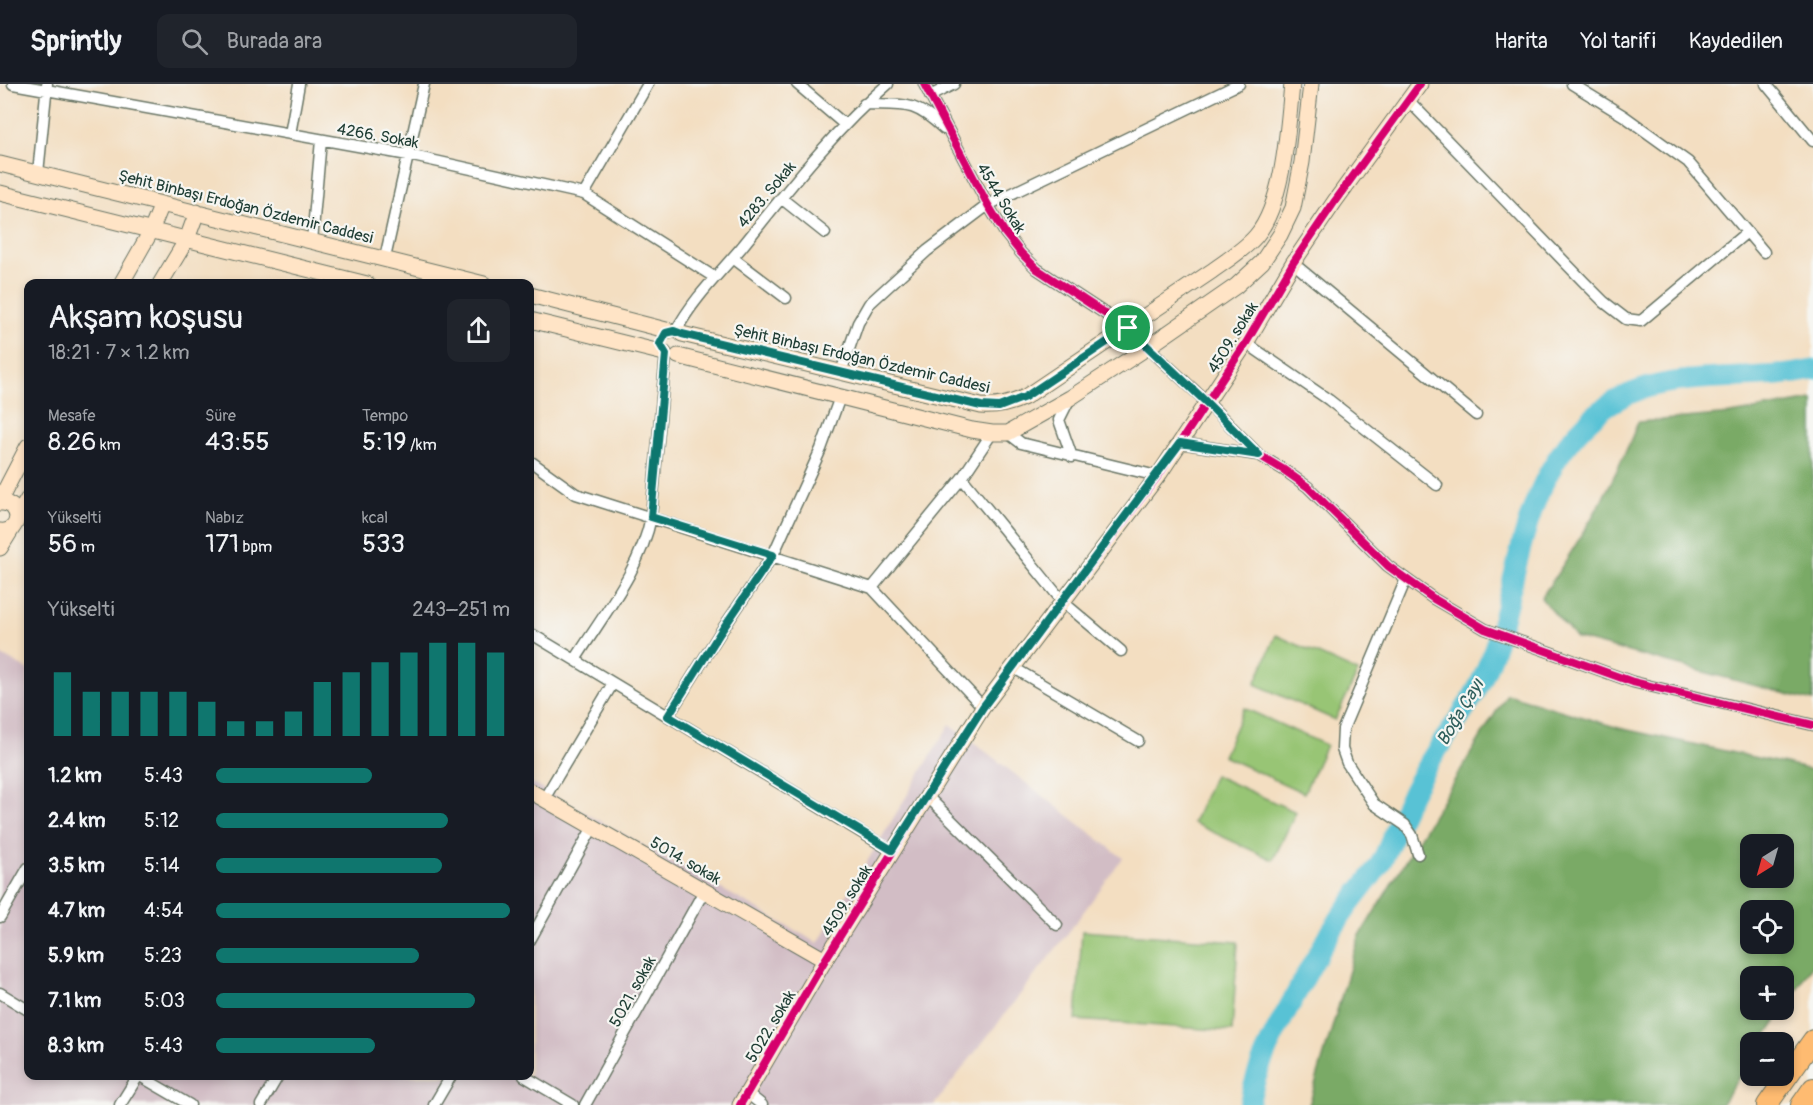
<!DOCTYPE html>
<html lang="tr">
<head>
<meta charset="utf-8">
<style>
	:root { --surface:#171b24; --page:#20242c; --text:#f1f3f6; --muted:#9ea1a6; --line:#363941; --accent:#0f766e }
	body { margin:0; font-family:Pangolin,sans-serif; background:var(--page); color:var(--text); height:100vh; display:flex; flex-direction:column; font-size:22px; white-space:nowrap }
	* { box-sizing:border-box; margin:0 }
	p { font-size:20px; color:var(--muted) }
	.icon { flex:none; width:33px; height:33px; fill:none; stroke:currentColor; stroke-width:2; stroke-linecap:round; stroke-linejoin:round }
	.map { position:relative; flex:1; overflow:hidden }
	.details { position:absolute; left:24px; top:195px; width:510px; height:801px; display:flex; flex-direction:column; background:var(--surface); border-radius:12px; box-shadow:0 3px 9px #0003 }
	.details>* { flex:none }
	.needle { width:39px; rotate:217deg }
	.controls { position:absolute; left:1740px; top:750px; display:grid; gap:12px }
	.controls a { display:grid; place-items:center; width:54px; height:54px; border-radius:12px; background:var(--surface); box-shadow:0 3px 9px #0003; font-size:30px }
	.pin { position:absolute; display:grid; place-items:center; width:51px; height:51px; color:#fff; margin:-26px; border:3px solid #fff; border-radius:50%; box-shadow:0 2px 6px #0007 }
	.round { display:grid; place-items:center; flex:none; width:63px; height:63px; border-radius:12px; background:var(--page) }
	.overview { display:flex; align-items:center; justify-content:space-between; height:102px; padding:0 24px }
	h1 { font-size:33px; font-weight:600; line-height:45px }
	.metrics { display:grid; grid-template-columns:repeat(3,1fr); gap:9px; height:102px; padding:6px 24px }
	.metrics div { display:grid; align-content:center }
	.metrics b { font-size:26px; font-weight:600 }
	.metrics small { font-size:16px; font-weight:400 }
	.metrics p { font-size:16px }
	.chart { height:168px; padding:12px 24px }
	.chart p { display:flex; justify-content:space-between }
	.chart svg { width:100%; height:108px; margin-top:6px; stroke:var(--accent); stroke-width:6 }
	ul { padding:0 24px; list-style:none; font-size:20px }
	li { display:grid; grid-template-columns:96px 72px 1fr; align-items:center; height:45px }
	li i { height:15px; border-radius:8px; background:var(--accent) }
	header { display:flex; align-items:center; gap:36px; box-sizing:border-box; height:84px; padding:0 30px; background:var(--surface); border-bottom:2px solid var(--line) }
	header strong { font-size:28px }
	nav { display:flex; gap:33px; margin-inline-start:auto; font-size:21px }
	.search { width:420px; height:54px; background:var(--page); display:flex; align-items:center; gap:15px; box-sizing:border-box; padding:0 21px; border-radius:12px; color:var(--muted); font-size:22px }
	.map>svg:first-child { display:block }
	.industrial { fill:#d2bdc5 }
	.green { fill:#98c574; stroke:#5c8154; stroke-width:1.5 }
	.forest { fill:#7aaa66; stroke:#4c744d; stroke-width:1.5; fill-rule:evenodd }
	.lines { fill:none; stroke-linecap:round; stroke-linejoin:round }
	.river { stroke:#59c2d5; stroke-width:21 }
	.street-casing { stroke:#697565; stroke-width:13 }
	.secondary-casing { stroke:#697565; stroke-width:17 }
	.highway-casing { stroke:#697565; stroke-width:22 }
	.street { stroke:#fff; stroke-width:10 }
	.secondary { stroke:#ffe4c6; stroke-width:15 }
	.highway { stroke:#febb71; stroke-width:20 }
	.cycleway-casing { stroke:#f6f6f2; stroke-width:11 }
	.cycleway { stroke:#d6006c; stroke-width:8 }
	.route-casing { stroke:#fff; stroke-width:12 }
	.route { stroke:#0f766e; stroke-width:8 }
	.labels { text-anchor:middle; stroke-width:4.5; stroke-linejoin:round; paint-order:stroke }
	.street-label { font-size:16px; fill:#1f3d34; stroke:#f6f6f2 }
	.water-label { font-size:18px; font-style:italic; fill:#2e5e5c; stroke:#f6f6f2 }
</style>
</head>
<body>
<header>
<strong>Sprintly</strong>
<div class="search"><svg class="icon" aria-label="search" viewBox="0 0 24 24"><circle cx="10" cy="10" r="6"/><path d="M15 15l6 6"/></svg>Burada ara</div>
<nav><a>Harita</a><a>Yol tarifi</a><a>Kaydedilen</a></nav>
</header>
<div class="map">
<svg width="1813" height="1021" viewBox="0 0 1813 1021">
	<rect width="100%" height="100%" fill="#f6f6f2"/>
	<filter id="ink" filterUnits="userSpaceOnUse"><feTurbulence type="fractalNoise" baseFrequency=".0167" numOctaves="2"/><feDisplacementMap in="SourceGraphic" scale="12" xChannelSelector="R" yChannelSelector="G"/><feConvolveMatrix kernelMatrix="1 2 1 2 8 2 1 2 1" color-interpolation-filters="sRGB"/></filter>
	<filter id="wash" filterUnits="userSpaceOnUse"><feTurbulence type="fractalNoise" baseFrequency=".008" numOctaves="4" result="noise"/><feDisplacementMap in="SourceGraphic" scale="24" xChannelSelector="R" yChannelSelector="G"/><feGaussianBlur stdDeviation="1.35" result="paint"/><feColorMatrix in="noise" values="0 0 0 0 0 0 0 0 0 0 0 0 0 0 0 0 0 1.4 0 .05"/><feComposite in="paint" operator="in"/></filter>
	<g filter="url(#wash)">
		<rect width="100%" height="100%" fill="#f3dec1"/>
		<path class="industrial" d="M0,570L28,586V992H530V698L818,859L950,640L1123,774L1068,849L934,1021H0Z"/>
		<path class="green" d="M1276,551L1358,588L1335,636L1255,600Z
			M1244,624L1326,661L1304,709L1223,672Z
			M1214,691L1296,728L1273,776L1193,739Z
			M1082,847L1238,858L1232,947L1076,936Z"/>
		<path class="forest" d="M1813,316V617L1576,554L1541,514C1579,458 1614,401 1638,338L1731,330Z
			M1507,610L1619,644L1813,686V880L1784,925V892H1750V926H1783L1762,958H1750V976L1721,1021H1309L1359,853ZM1750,760H1784V794H1750ZM1750,826H1784V860H1750Z"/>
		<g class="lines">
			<path class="river" d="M1249,1021C1257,980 1276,946 1296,910C1311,882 1326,853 1345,827C1355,812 1368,798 1378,783C1386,771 1390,759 1395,746C1403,725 1413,706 1424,687C1442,655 1468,627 1483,593C1523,503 1513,403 1594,332C1654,279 1741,302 1813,286"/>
		</g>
	</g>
	<g filter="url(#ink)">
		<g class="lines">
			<g class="street-casing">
				<path id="street" d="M13,0L408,71L584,110L714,193
					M797,0L844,40
					M924,0L988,121L1005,149L1021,169L1037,185L1127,244L1207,318L1259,371L1284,386L1308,403L1388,482L1434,515L1485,545L1633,598L1813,641
					M1572,0L1624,32L1688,78L1764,168
					M1766,0L1813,57
					M930,12L954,0
					M1408,16L1584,198L1604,218L1626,235L1641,237L1747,148
					M864,20C905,21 913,16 944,45
					M290,50L299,0
					M38,89L47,0
					M584,110L648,0
					M781,114L825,149
					M312,157L321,56
					M385,174L424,0
					M733,174L786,214
					M1293,179L1476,331
					M676,247C693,215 718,191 741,164C787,107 832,48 888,0
					M1246,259L1329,316L1437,401
					M841,288L858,239L869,220L927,167L988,121L1239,0
					M1070,314L1059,336L1072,373
					M1008,349L1021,359L1157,392
					M1180,359L1258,371
					M530,377L576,410L872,504L983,623
					M962,394L1063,518L1121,567
					M1406,495L1343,645L1342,665L1347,679L1374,720L1405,741L1412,751L1418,770
					M872,504L962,394L992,349
					M530,549L892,767
					M575,576C603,531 641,485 651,433L666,270
					M1014,584L1138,657
					M668,632L720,549L773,471L821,365L840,313
					M927,712L1057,841
					M544,715L613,599
					M0,833L28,784
					M530,856L593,743
					M0,909L28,926
					M140,992L190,1021
					M524,992L573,1021
					M747,1009L762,1021
					M120,1021L138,992
					M261,1021L278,992
					M434,1021L451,992
					M585,1021L704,807"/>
			</g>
			<g class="secondary-casing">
				<path id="secondary" d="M0,80L484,200
					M0,109L367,200
					M121,200L151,147L162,120
					M160,200L187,155L197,128
					M530,211L670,247
					M530,236L664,269
					M682,250L981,322C998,323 1010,320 1025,313L1212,187C1227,176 1244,166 1256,152C1284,119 1288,42 1292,0
					M678,272L972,346L992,349H1008L1070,314L1148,263L1236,202L1262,178L1280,151L1293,124L1302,78L1311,0
					M0,416L28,362
					M0,419C10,418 16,424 17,433C16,443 10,448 0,447
					M17,433L28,415
					M0,464L13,443
					M530,707L825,876
					M740,1021L825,876L983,623L1160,389L1246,259L1293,179L1335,117L1420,0"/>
			</g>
			<g class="highway-casing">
				<path id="highway" d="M1767,1021L1813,956
					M1801,1021L1813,1004"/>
			</g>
			<use href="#street" class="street"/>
			<use href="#secondary" class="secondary"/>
			<use href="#highway" class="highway"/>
			<g class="cycleway-casing">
				<path id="cycleway" d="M924,0L988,121L1005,149L1021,169L1037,185L1127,244L1207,318L1259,371L1284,386L1308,403L1388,482L1434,515L1485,545L1633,598L1813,641
					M740,1021L825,876L983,623L1160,389L1246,259L1293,179L1335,117L1420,0"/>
			</g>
			<use href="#cycleway" class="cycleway"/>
		</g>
	</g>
	<g class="lines" filter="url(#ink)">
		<g class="route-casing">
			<path id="route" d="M1128,244L1206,318L1259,371L1180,359L983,623L892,766L668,632L720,549L773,471L651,433L666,270L660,260L666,249L674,247L682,250L981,322L999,323L1025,313Z"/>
		</g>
		<use href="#route" class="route"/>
	</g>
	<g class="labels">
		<g class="street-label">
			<text transform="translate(378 51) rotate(10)" y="6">4266. Sokak</text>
			<text transform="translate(766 110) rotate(-50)" y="6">4283. Sokak</text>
			<text transform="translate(1002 114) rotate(59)" y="6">4544 Sokak</text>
			<text transform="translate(246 122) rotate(14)" y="6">Şehit Binbaşı Erdoğan Özdemir Caddesi</text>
			<text transform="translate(1232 253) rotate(-58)" y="6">4509. sokak</text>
			<text transform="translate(862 274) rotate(13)" y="6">Şehit Binbaşı Erdoğan Özdemir Caddesi</text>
			<text transform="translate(686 776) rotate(30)" y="6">5014. sokak</text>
			<text transform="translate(846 816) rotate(-58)" y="6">4509. sokak</text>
			<text transform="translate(632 907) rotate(-61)" y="6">5021. sokak</text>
			<text transform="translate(770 942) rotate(-59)" y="6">5022. sokak</text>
		</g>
		<g class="water-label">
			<text transform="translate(1460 628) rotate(-59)" y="6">Boğa Çayı</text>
		</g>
	</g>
</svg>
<div class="controls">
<a><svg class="needle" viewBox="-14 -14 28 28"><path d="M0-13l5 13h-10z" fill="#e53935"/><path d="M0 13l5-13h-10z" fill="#9ea1a6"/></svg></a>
<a><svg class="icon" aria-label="locate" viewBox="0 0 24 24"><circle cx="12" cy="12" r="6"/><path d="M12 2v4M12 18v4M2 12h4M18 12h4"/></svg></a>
<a>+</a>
<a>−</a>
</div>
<div class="pin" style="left:1128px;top:244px;background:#1e9e55"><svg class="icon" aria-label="arrive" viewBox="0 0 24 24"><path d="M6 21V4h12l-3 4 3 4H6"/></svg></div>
<section class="details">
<div class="overview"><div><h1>Akşam koşusu</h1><p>18:21 · 7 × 1.2 km</p></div><a class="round"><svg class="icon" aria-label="share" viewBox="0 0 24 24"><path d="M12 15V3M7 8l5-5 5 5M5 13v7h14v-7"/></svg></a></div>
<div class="metrics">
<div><p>Mesafe</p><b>8.26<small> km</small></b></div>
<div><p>Süre</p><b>43:55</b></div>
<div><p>Tempo</p><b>5:19<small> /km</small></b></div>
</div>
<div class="metrics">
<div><p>Yükselti</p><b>56<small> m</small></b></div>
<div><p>Nabız</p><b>171<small> bpm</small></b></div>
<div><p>kcal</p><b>533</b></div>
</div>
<div class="chart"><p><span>Yükselti</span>243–251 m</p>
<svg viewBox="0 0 160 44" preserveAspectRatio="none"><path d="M5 44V18M15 44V26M25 44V26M35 44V26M45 44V26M55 44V30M65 44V38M75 44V38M85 44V34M95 44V22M105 44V18M115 44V14M125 44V10M135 44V6M145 44V6M155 44V10"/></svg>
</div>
<ul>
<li><b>1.2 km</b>5:43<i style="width:53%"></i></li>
<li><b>2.4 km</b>5:12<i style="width:79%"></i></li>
<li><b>3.5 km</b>5:14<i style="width:77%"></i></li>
<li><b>4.7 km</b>4:54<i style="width:100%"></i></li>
<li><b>5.9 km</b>5:23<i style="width:69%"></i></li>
<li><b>7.1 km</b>5:03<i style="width:88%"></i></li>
<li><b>8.3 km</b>5:43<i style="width:54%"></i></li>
</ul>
</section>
</div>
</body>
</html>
